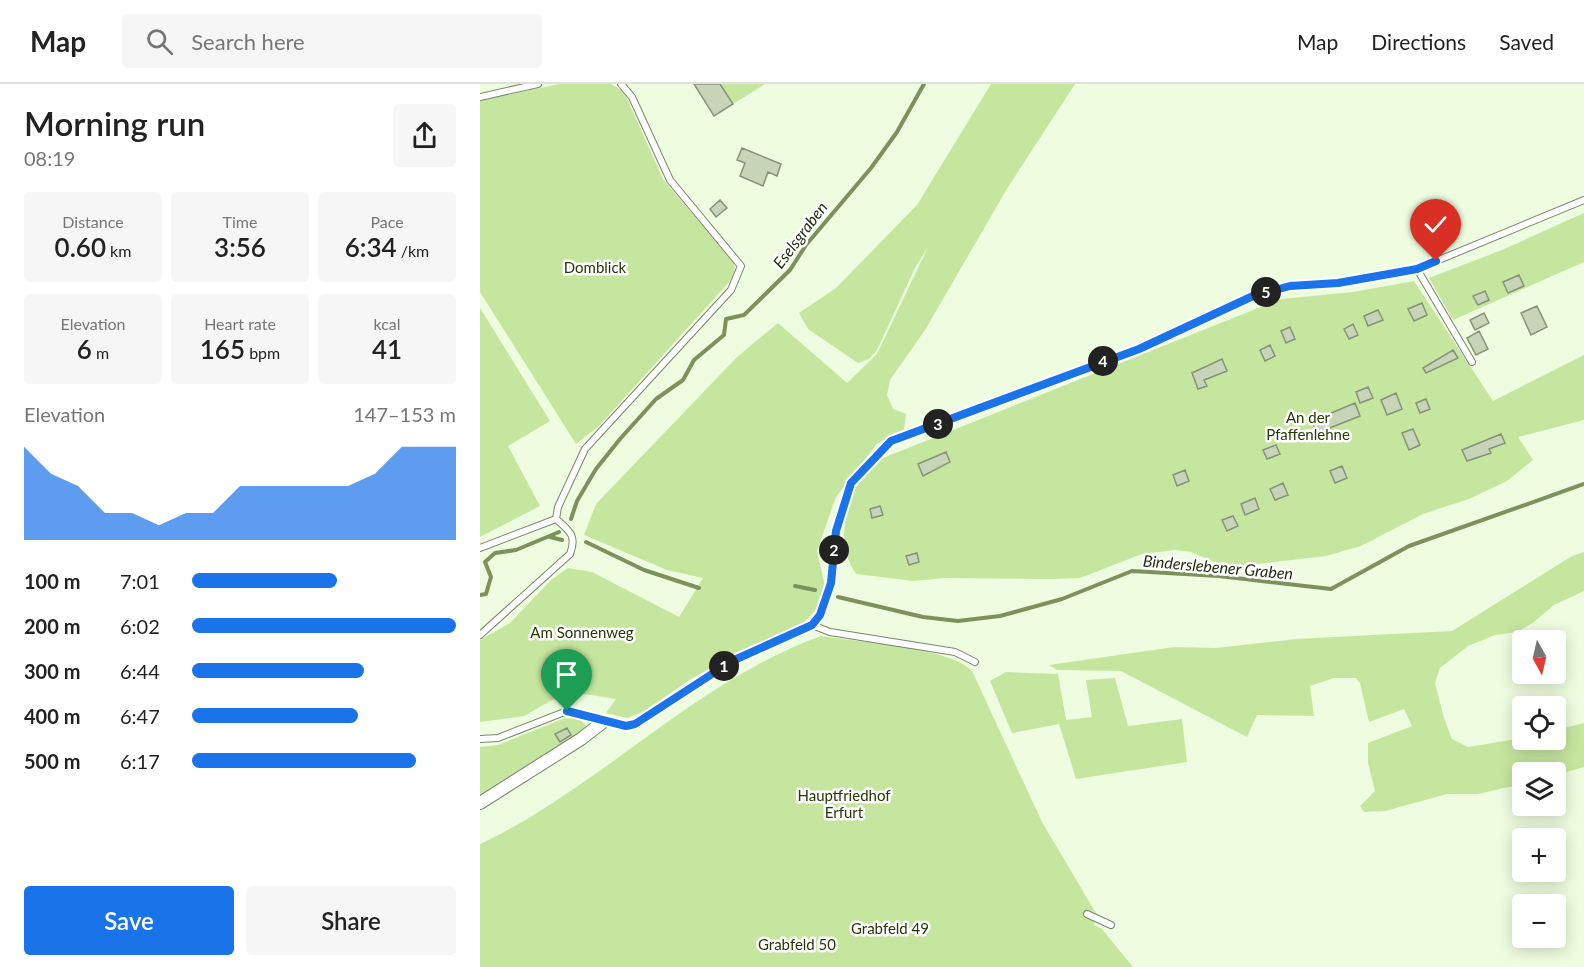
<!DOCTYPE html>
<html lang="en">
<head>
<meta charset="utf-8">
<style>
	:root { --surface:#fff; --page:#f6f6f6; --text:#222; --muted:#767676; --line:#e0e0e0; --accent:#1a73e8 }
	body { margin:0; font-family:Lato,sans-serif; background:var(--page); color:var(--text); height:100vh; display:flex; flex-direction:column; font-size:22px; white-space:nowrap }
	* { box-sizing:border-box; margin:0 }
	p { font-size:20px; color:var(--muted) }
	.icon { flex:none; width:33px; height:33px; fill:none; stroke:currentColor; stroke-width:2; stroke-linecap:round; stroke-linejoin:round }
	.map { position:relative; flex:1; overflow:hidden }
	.sheet { display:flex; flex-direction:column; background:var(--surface); width:480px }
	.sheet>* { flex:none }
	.needle { width:39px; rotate:172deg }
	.fabs { position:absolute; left:1032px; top:546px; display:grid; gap:12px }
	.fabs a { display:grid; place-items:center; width:54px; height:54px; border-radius:6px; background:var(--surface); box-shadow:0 3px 15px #0003; font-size:30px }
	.pin { position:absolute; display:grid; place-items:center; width:51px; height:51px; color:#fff; margin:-62px -26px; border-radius:50% 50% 50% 0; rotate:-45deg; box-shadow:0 0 6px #0007 }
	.pin .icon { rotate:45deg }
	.km { position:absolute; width:30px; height:30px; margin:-15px; border-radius:50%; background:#222; color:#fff; font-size:16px; line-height:30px; text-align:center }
	.round { display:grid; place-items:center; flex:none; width:63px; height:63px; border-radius:6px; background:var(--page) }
	.headline { display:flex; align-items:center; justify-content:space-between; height:102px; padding:0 24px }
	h1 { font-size:33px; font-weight:600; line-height:45px }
	.metrics { display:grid; grid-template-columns:repeat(3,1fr); gap:9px; height:102px; padding:6px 24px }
	.metrics div { display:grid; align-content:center; border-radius:6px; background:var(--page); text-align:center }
	.metrics b { font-size:26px; font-weight:600 }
	.metrics small { font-size:16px; font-weight:400 }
	.metrics p { font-size:16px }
	.chart { height:168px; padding:12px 24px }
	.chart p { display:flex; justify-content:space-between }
	.chart svg { width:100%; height:108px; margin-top:6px; fill:var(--accent); opacity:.7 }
	.action { display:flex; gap:12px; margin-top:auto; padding:12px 24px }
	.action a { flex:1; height:69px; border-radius:6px; background:var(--accent); color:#fff; font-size:24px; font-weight:600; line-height:69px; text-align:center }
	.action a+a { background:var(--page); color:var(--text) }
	ul { padding:0 24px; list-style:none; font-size:20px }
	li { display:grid; grid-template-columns:96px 72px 1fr; align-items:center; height:45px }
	li i { height:15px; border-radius:8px; background:var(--accent) }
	header { display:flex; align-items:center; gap:36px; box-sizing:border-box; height:84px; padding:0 30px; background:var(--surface); border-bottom:2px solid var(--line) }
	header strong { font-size:28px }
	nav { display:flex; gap:33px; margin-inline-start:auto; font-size:21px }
	.search { width:420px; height:54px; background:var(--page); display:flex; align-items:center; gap:15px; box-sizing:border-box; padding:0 21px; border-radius:6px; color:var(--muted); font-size:22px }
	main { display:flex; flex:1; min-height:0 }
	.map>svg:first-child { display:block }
	.green { fill:#c6e69f }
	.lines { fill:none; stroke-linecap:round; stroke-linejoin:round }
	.stream { stroke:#7b925d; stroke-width:4 }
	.building { fill:#c6d4b7; stroke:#869378; stroke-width:1.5 }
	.lane-casing { stroke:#79866b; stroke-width:8 }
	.street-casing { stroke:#79866b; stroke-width:14 }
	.lane { stroke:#fff; stroke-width:6 }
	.street { stroke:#fff; stroke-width:12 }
	.route-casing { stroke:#fff; stroke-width:12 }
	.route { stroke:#1a73e8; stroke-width:8 }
	.labels { text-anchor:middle; stroke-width:5; stroke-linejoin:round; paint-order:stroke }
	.park-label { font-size:15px; fill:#253903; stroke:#fff }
	.water-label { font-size:16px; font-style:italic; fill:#222e10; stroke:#fff }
</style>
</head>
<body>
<header>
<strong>Map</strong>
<div class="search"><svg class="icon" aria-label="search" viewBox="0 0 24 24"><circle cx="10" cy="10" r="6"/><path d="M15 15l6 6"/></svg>Search here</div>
<nav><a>Map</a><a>Directions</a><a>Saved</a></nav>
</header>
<main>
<section class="sheet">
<div class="headline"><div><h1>Morning run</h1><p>08:19</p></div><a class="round"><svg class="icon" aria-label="share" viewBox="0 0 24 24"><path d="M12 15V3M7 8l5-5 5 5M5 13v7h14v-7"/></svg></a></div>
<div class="metrics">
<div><p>Distance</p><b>0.60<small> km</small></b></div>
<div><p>Time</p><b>3:56</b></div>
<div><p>Pace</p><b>6:34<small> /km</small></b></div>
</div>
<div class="metrics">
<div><p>Elevation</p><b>6<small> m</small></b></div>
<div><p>Heart rate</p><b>165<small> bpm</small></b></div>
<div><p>kcal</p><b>41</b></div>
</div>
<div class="chart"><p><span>Elevation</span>147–153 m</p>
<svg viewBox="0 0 160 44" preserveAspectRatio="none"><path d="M0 44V6L10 17L20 22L30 33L40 33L50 38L60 33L70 33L80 22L90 22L100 22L110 22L120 22L130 17L140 6L150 6L160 6V44z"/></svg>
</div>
<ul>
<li><b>100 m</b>7:01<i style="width:55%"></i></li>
<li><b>200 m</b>6:02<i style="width:100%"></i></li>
<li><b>300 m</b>6:44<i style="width:65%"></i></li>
<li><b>400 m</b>6:47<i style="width:63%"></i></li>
<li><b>500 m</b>6:17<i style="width:85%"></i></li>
</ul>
<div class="action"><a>Save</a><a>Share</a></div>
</section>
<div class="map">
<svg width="1104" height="883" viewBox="0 0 1104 883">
	<rect width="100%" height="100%" fill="#eefddf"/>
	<path class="green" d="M79,0H131L144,8L183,95L254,179L255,189L250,197L119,342L96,360L0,208V17Z
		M240,0H285L253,20Z
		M511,0H595L528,103L445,246L410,296L407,311L413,325L426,330L424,346L397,360L356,413L337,467L345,502L337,525L320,542L261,567L211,595L163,628L147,634L126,629L136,615L92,608L74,615L44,632L0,638V556L30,539L71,496L88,484L112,488L199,533L223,494L187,486L104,451L116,420L257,273L298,239L367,299L397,270L448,163L435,184L397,266L389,275L378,279L328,245L319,229L356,204L437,121Z
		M1104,129V178L973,236L949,194L1022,166Z
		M934,197L1013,317L1104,271V336L1038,353L1053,376L1027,397L989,415L943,430L881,462L846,472L759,482L741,481L711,468L695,466L662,470L600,494L574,495L465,494L433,497L376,490C359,466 362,431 375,405C381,394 394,383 403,374L801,215L873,208Z
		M0,224L70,337L28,362L60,422L0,453Z
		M1104,468V507L1074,521L1054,538L1037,548L1015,551L988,562L960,584L955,599L964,634L972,655L988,663L1042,654L1076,656V646L1104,639V683L1076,691V688H1042V700L998,710H967L905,727L884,728L880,722L895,707L888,679V659L932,642L924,625L889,638L880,599L876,594H854L830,602L834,632L777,631L767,653L641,587L577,586L569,581L694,563L736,564L816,555L972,547L1092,472Z
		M341,552C376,558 470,563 492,587L562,738L617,831L614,841L622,845L653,883H0V760C121,703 214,598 341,552Z
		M526,588L578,590L586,636L612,633L606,596L635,594L648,642L702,635L707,678L596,695L579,640L532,649L510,597Z
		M85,634L99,635L106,641L103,649L0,712V663L18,661Z"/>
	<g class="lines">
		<path class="stream" d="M91,435L97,417L116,385L140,355L176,315L203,296L214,276L244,251L246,235L264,231L310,186L326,161L391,84L417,48L444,0
			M70,453L82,456
			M106,458L164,486L219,504
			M315,502L335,506
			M0,511L6,510L11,493L5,478L15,469L36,466L79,448
			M358,513L443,533L478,537L520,532L582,515L652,487L739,492L851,505L929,462L1104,400"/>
	</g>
	<path class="building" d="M214,0H240L253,20L234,32Z
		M262,64L301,80L297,92L288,88L283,102L260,92L265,79L257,76Z
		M240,116L247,124L236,133L230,125Z
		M1039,191L1044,202L1028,209L1023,198Z
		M1005,207L1009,216L998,221L993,212Z
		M942,219L947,231L934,237L928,225Z
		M1057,222L1067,243L1051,251L1041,229Z
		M898,226L903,236L888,242L884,232Z
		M1004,229L1009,239L995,246L990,236Z
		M873,240L878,251L869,255L864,245Z
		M810,243L815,255L806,259L801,247Z
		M999,247L1008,265L996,271L987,254Z
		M790,261L795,272L785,277L780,266Z
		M973,266L978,274L946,289L943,284Z
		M742,275L747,287L724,296L727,302L718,305L712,289Z
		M888,303L893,314L880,319L876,308Z
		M916,309L922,325L907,331L901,316Z
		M946,315L950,325L940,329L936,319Z
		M875,319L880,332L837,349L832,337Z
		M933,345L940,361L929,366L922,349Z
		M1021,350L1025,359L1009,365L1011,369L987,377L982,366Z
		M796,361L800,370L787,375L783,366Z
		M466,368L470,378L443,392L438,380Z
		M862,382L867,394L855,399L850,387Z
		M705,386L709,397L697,402L693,391Z
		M803,399L808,411L795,416L790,405Z
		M775,414L779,425L765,431L761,420Z
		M400,422L403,431L392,434L390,425Z
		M753,432L758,442L747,447L742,436Z
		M437,469L439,478L429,481L426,472Z
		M87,644L91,651L80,658L75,650Z"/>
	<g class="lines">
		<g class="lane-casing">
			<path id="lane" d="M0,13L58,0
				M937,185L992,278
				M76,435L78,423L105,365L251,206L261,182L190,96L152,13L141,0
				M0,464L76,435
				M332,541L350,548L475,568L495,578
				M0,551L90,470C97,452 90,447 76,435
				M0,655L18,654L87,627L146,642L155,640L252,577L332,541L340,531L351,499L356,447L371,399L411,357L659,265L773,212L810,202L858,199L937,185L1104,116
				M607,830L631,841"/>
		</g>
		<g class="street-casing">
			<path id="street" d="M0,719L101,655L123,638"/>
		</g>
		<use href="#lane" class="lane"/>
		<use href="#street" class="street"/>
	</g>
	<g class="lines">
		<g class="route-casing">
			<path id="route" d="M87,627L146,642L155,640L252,577L332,541L340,531L351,499L356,447L371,399L411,357L659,265L773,212L810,202L858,199L937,185L956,177"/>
		</g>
		<use href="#route" class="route"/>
	</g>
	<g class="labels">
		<g class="park-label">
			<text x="115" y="189">Domblick</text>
			<text x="828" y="339">An der<tspan x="828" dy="17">Pfaffenlehne</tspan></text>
			<text x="102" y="554">Am Sonnenweg</text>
			<text x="364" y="717">Hauptfriedhof<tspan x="364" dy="17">Erfurt</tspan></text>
			<text x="410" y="850">Grabfeld 49</text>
			<text x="317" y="866">Grabfeld 50</text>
		</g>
		<g class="water-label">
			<text transform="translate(320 151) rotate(-53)" y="6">Eselsgraben</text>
			<text transform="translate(738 483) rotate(5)" y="6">Binderslebener Graben</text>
		</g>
	</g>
</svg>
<div class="fabs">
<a><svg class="needle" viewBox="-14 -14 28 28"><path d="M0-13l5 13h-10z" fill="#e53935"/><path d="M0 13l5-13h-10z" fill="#767676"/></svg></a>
<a><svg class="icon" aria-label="locate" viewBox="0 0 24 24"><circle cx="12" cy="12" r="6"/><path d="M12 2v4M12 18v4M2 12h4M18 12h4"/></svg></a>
<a><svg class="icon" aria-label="layers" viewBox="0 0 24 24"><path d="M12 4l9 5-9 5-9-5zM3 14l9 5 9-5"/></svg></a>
<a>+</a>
<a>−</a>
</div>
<div class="pin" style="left:87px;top:627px;background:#1e9e55"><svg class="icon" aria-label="arrive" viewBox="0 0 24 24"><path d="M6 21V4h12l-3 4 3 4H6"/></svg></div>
<div class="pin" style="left:956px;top:177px;background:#d93025"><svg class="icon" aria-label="check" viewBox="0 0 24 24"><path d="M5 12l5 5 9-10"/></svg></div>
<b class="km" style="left:244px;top:582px">1</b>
<b class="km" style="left:354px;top:466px">2</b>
<b class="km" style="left:458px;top:340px">3</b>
<b class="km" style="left:623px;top:277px">4</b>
<b class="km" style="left:786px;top:208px">5</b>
</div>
</main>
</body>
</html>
